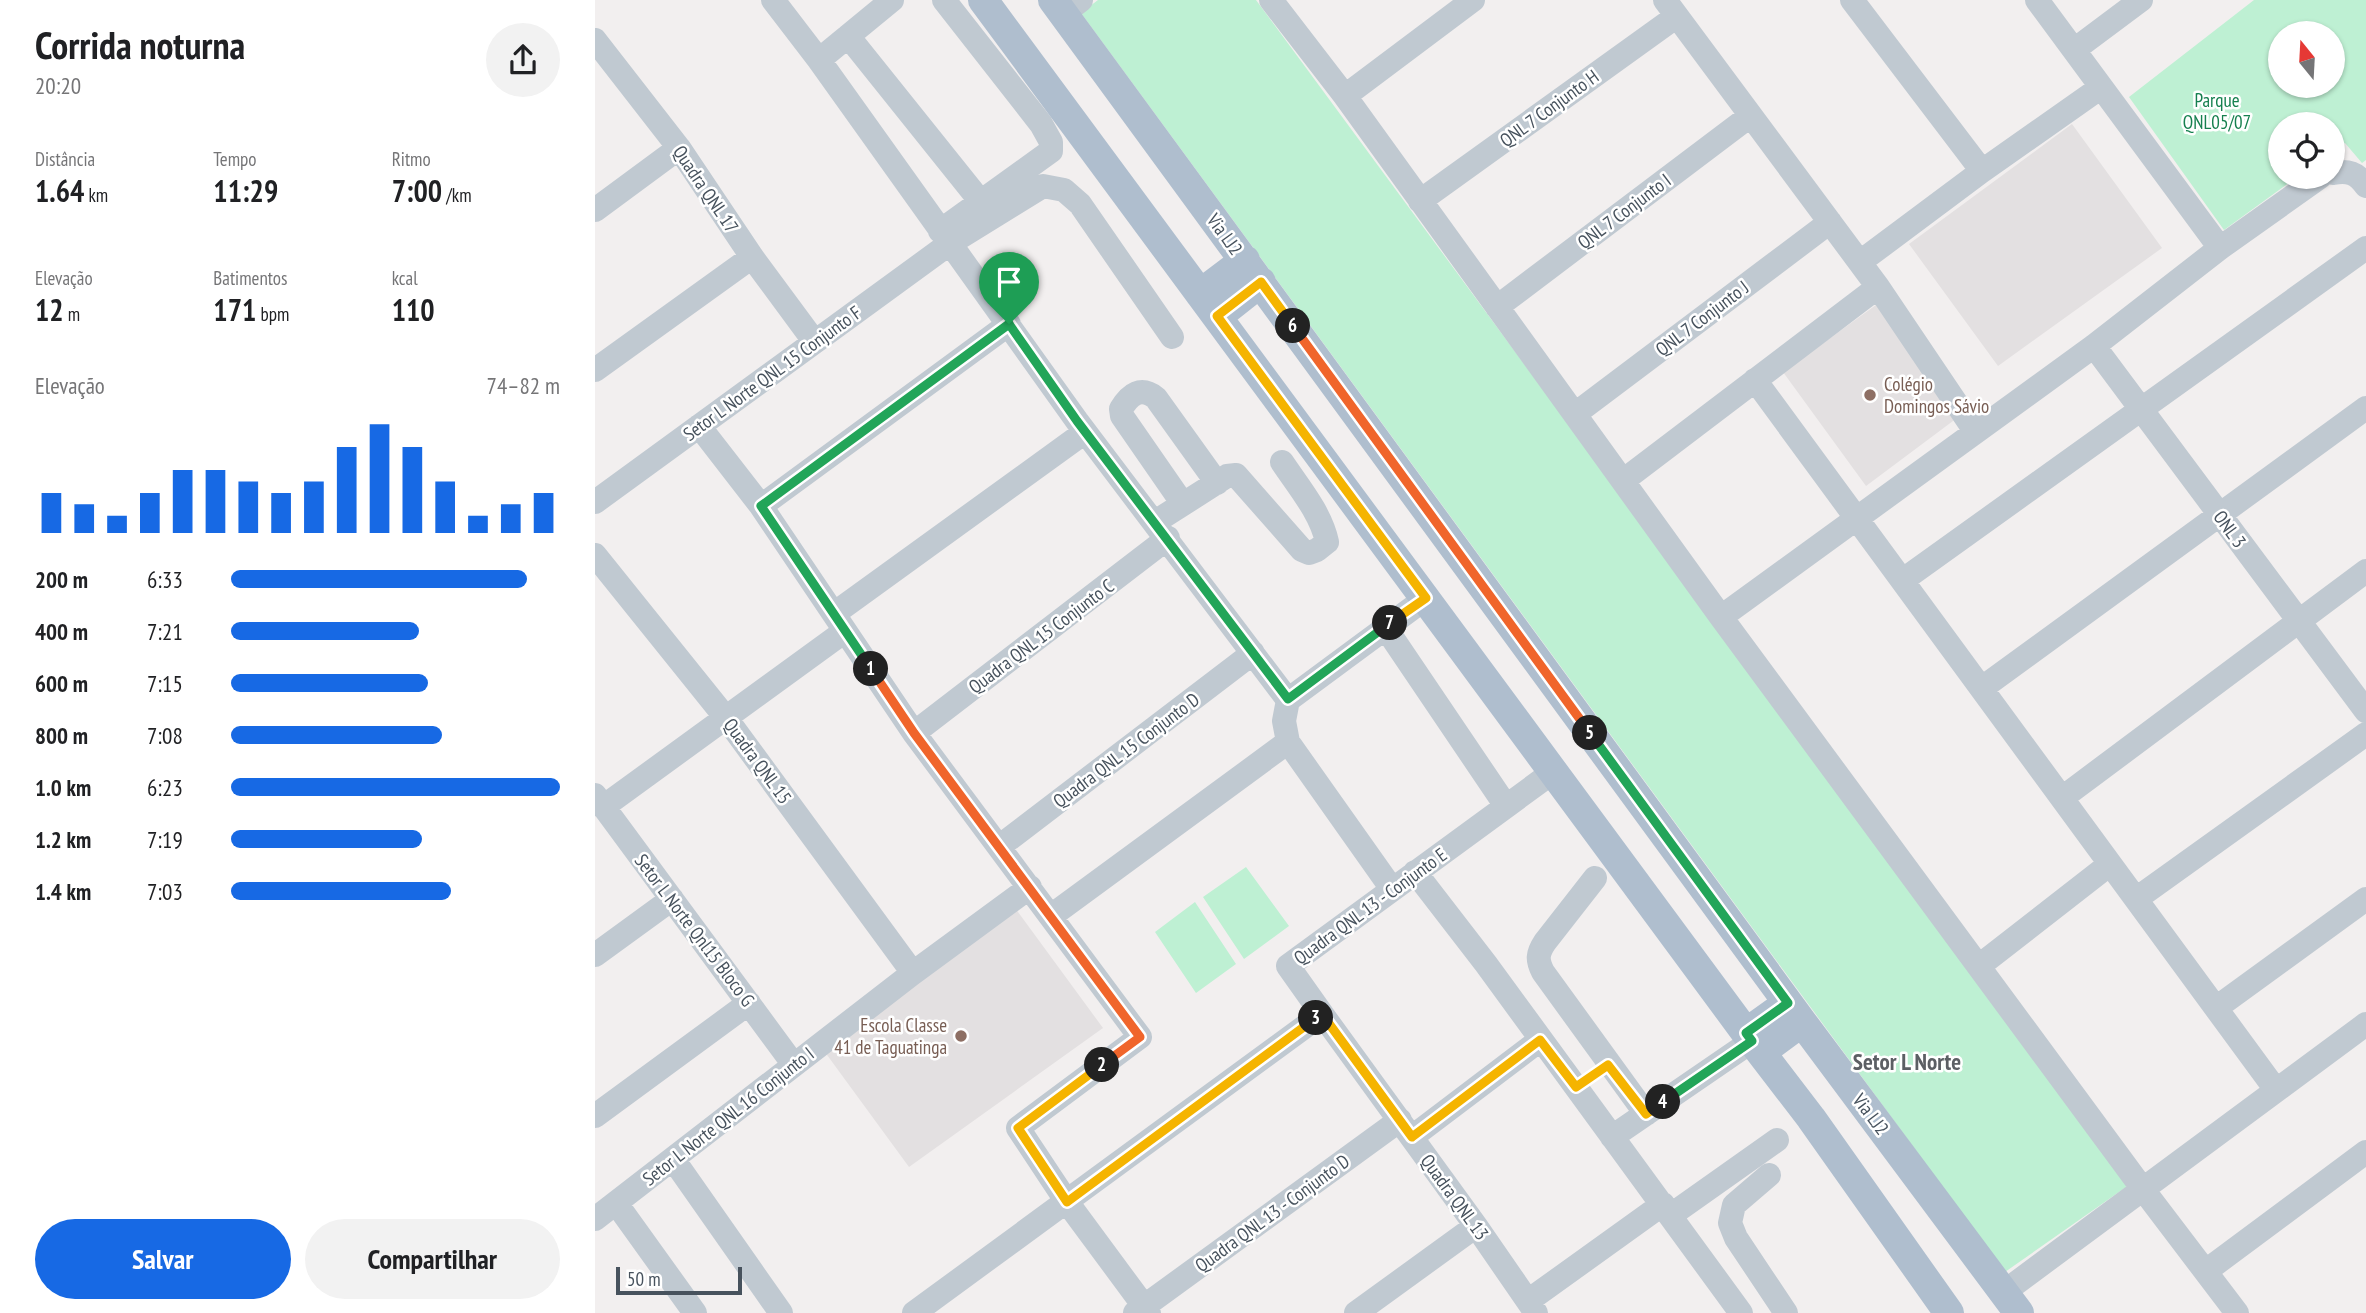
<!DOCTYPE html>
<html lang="pt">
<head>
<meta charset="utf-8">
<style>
	:root { --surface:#fff; --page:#f2f2f2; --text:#202124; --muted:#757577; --accent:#1769e4 }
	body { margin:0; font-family:"PT Sans Narrow",sans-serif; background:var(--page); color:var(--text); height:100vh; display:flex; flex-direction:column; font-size:26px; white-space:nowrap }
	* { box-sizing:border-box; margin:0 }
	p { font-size:23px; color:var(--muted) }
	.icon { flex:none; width:38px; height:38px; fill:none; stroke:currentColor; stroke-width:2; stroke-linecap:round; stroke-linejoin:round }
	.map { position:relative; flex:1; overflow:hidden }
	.sheet { display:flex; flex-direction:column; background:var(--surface); width:595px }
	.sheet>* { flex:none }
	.needle { width:46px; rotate:342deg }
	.controls { position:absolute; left:1673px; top:21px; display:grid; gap:14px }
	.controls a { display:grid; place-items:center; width:77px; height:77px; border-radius:50%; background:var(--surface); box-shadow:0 2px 5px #0004; font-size:35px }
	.scale { position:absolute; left:21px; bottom:18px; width:126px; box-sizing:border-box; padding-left:7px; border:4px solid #47525d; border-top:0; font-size:19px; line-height:24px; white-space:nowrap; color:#47525d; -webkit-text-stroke:5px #fff; paint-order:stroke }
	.pin { position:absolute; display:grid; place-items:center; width:60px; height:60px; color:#fff; margin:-72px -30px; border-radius:50% 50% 50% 0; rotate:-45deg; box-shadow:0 0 7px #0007 }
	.pin .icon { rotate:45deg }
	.km { position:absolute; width:35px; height:35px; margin:-18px; border-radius:50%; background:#222; color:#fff; font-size:19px; line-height:35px; text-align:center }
	.round { display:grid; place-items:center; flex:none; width:74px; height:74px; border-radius:37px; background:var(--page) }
	.head { display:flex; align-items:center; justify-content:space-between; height:119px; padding:0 35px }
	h1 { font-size:38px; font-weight:700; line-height:52px }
	.metrics { display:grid; grid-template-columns:repeat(3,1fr); gap:10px; height:119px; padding:7px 35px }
	.metrics div { display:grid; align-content:center }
	.metrics b { font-size:30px; font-weight:700 }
	.metrics small { font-size:19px; font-weight:400 }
	.metrics p { font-size:19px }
	.chart { height:196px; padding:14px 35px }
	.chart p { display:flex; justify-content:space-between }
	.chart svg { width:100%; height:126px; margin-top:7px; stroke:var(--accent); stroke-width:6 }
	.button { display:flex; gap:14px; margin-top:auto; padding:14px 35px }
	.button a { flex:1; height:80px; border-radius:42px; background:var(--accent); color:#fff; font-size:28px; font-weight:700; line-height:80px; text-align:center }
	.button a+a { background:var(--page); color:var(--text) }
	ul { padding:0 35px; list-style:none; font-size:23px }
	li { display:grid; grid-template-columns:112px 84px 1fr; align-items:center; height:52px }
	li i { height:18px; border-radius:9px; background:var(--accent) }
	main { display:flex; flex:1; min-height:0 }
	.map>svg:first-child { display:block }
	.education { fill:#e3e0e1 }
	.green { fill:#bef0d3; fill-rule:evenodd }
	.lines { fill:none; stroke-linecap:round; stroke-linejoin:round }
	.minor { stroke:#c0c9d1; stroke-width:24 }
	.major { stroke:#afbece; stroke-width:30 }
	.split-1-casing { stroke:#fff; stroke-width:14 }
	.split-2-casing { stroke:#fff; stroke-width:14 }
	.split-3-casing { stroke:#fff; stroke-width:14 }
	.split-4-casing { stroke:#fff; stroke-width:14 }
	.split-5-casing { stroke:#fff; stroke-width:14 }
	.split-6-casing { stroke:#fff; stroke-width:14 }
	.split-7-casing { stroke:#fff; stroke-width:14 }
	.split-8-casing { stroke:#fff; stroke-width:14 }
	.split-1 { stroke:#22a559; stroke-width:9 }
	.split-2 { stroke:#f0652b; stroke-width:9 }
	.split-3 { stroke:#f5b400; stroke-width:9 }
	.split-4 { stroke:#f5b400; stroke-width:9 }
	.split-5 { stroke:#22a559; stroke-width:9 }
	.split-6 { stroke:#f0652b; stroke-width:9 }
	.split-7 { stroke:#f5b400; stroke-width:9 }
	.split-8 { stroke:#22a559; stroke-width:9 }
	.education-dot { fill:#8d6e63; stroke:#fff; stroke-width:2.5 }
	.labels { text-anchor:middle; stroke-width:5; stroke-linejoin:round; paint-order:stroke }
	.park-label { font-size:19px; fill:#16804f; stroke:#fff }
	.street-label { font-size:19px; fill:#47525d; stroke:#fff }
	.education-label { font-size:19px; fill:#785e54; stroke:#fff; text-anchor:start }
	.quarter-label { font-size:23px; font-weight:bold; fill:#5c5f64; stroke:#fff }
</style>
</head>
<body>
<main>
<section class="sheet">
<div class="head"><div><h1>Corrida noturna</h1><p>20:20</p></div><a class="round"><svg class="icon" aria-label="share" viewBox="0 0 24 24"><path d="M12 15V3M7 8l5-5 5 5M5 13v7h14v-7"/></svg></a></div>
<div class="metrics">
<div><p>Distância</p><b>1.64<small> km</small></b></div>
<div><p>Tempo</p><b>11:29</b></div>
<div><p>Ritmo</p><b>7:00<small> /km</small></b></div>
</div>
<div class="metrics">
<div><p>Elevação</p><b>12<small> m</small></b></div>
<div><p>Batimentos</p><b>171<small> bpm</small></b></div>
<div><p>kcal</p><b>110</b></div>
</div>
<div class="chart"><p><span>Elevação</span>74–82 m</p>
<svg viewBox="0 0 160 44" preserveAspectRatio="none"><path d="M5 44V30M15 44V34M25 44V38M35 44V30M45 44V22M55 44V22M65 44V26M75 44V30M85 44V26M95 44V14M105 44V6M115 44V14M125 44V26M135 44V38M145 44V34M155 44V30"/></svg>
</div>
<ul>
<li><b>200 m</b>6:33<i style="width:90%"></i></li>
<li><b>400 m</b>7:21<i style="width:57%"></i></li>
<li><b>600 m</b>7:15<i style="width:60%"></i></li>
<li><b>800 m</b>7:08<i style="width:64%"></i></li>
<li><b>1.0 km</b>6:23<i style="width:100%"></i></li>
<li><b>1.2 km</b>7:19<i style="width:58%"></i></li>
<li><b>1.4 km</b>7:03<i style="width:67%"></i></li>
</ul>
<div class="button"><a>Salvar</a><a>Compartilhar</a></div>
</section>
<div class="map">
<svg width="1771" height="1313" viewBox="0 0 1771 1313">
	<rect width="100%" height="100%" fill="#f2efef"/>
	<path class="education" d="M1477,124L1567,248L1403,366L1314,244Z
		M1281,305L1362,418L1271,486L1188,372Z
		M415,901L508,1028L314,1167L224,1044Z"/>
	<path class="green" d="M503,0H661L1534,1185L1410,1272L486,13Z
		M1659,0H1771V160L1767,163L1750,143L1738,151V124H1685V177H1702L1629,230L1534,97ZM1685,33H1738V86H1685Z
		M651,867L694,926L649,959L608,897Z
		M600,902L641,964L601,993L560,932Z"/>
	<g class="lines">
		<path class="minor" d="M178,0L224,60L482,421L693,700L831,598
			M676,0L750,96L1126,617L1547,1188L1642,1313
			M1070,0L1283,287L1380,431
			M1257,0L1387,171
			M1442,0L1625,248
			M468,14L486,0
			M253,36L386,202
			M0,40L84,148L157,257L219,341
			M1479,50L1546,0
			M224,60L297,0
			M750,96L878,0
			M1738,173C1753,170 1762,173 1771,186
			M825,201L1082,16
			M0,210L84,148
			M345,231L456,151V142L446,124L349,0
			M1265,262L1387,171L1505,88
			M902,307L1155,116
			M1499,346L1771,711
			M0,370L157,257
			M1160,380L1681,1090
			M980,414L1235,222
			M104,426L166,506L319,733L545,1037L423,1128L472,1202L554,1313
			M1029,480L1283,287
			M0,502L354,244L448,186L469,190L485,204L577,337
			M588,504L527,416L526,409C535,394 546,386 561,398L622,483
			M166,506L414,324
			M560,522L632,476L641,475L707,550L714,553L722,550L732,542C726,513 703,486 687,462
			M0,555L131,718L318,973
			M1308,580L1771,248
			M240,613L490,432
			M1126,617L1499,346L1625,248L1725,177
			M790,627L911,806
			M1387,688L1771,408
			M693,700L689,721L693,742L797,889
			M319,733L573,538
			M0,795L199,1065
			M1467,798L1771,571
			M8,807L250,631
			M405,846L658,653
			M820,872L891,964L1146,1313
			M1000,878L950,942C942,954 942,960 948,972L1051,1114
			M1541,899L1771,734
			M456,916L693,742
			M0,955L77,899
			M1384,966L1515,864
			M1621,1008L1771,899
			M727,1014L881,1226L941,1313
			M0,1116L154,1003
			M817,1137L945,1040
			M1017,1137L1157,1041
			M78,1159L186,1313
			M1174,1175L1139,1205L1135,1223L1141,1238L1191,1313
			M21,1203L100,1313
			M1076,1215L1182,1140
			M0,1219L318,973L435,887
			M1611,1271L1771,1152
			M1409,1292L1771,1024
			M933,1301L1068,1204
			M319,1313L727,1014L693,966L958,772
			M540,1313L805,1120
			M761,1313L881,1226"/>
		<path class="major" d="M388,0L1157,1041L1216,1118L1354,1313
			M458,0L1207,1022L1424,1313
			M605,294L650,260
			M623,316L666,282
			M1151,1033L1193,1003
			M1166,1052L1207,1022"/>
	</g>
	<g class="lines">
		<g class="split-1-casing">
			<path id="split-1" d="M276,669L166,506L414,324"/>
		</g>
		<g class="split-2-casing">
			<path id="split-2" d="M276,669L319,733L545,1037L507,1065"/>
		</g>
		<g class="split-3-casing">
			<path id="split-3" d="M507,1065L423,1128L472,1202L721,1018"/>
		</g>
		<g class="split-4-casing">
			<path id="split-4" d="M721,1018L727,1014L817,1137L945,1040L981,1087L1013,1065L1051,1114L1068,1102"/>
		</g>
		<g class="split-5-casing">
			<path id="split-5" d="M995,733L1193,1003L1151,1033L1157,1041L1068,1102"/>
		</g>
		<g class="split-6-casing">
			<path id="split-6" d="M698,326L995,733"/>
		</g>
		<g class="split-7-casing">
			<path id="split-7" d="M698,326L666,282L622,316L831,598L795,623"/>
		</g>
		<g class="split-8-casing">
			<path id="split-8" d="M414,324L482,421L693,699L795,623"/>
		</g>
		<use href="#split-1" class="split-1"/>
		<use href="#split-2" class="split-2"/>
		<use href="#split-3" class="split-3"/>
		<use href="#split-4" class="split-4"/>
		<use href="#split-5" class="split-5"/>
		<use href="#split-6" class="split-6"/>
		<use href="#split-7" class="split-7"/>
		<use href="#split-8" class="split-8"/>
	</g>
	<g class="education-dot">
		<circle cx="1275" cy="395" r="7"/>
		<circle cx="366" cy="1036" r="7"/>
	</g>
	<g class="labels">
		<g class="park-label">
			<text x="1622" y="107">Parque<tspan x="1622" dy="22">QNL05/07</tspan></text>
		</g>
		<g class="street-label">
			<text transform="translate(954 108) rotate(-36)" y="7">QNL 7 Conjunto H</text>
			<text transform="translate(111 189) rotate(56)" y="7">Quadra QNL 17</text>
			<text transform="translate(1029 211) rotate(-37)" y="7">QNL 7 Conjunto I</text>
			<text transform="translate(630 234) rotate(54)" y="7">Via LJ2</text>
			<text transform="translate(1107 318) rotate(-37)" y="7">QNL 7 Conjunto J</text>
			<text transform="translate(177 373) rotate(-36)" y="7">Setor L Norte QNL 15 Conjunto F</text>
			<text transform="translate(1635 529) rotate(54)" y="7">ONL 3</text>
			<text transform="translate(446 636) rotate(-37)" y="7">Quadra QNL 15 Conjunto C</text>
			<text transform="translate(531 750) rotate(-37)" y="7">Quadra QNL 15 Conjunto D</text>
			<text transform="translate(163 761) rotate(54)" y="7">Quadra QNL 15</text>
			<text transform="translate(775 906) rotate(-36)" y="7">Quadra QNL 13 - Conjunto E</text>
			<text transform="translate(100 930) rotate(53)" y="7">Setor L Norte Qnl15 Bloco G</text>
			<text transform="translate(1276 1114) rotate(53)" y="7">Via LJ2</text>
			<text transform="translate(133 1116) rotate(-38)" y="7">Setor L Norte QNL 16 Conjunto I</text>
			<text transform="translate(860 1197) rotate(54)" y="7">Quadra QNL 13</text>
			<text transform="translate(677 1213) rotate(-36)" y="7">Quadra QNL 13 - Conjunto D</text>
		</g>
		<g class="education-label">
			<text x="1289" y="391">Colégio<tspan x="1289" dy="22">Domingos Sávio</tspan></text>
			<text x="352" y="1032" text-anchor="end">Escola Classe<tspan x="352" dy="22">41 de Taguatinga</tspan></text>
		</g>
		<g class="quarter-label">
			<text x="1312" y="1070">Setor L Norte</text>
		</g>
	</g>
</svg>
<div class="controls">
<a><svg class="needle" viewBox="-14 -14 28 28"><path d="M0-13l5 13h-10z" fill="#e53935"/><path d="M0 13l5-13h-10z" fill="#757577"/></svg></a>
<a><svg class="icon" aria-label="locate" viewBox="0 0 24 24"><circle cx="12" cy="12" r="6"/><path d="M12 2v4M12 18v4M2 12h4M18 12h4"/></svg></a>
</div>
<div class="scale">50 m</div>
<div class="pin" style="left:414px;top:324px;background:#1e9e55"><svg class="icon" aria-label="arrive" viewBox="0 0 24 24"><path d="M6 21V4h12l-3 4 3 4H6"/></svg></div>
<b class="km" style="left:276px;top:669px">1</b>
<b class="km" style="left:507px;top:1065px">2</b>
<b class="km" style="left:721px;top:1018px">3</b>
<b class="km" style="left:1068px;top:1102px">4</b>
<b class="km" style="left:995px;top:733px">5</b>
<b class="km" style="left:698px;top:326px">6</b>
<b class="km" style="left:795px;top:623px">7</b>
</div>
</main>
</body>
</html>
